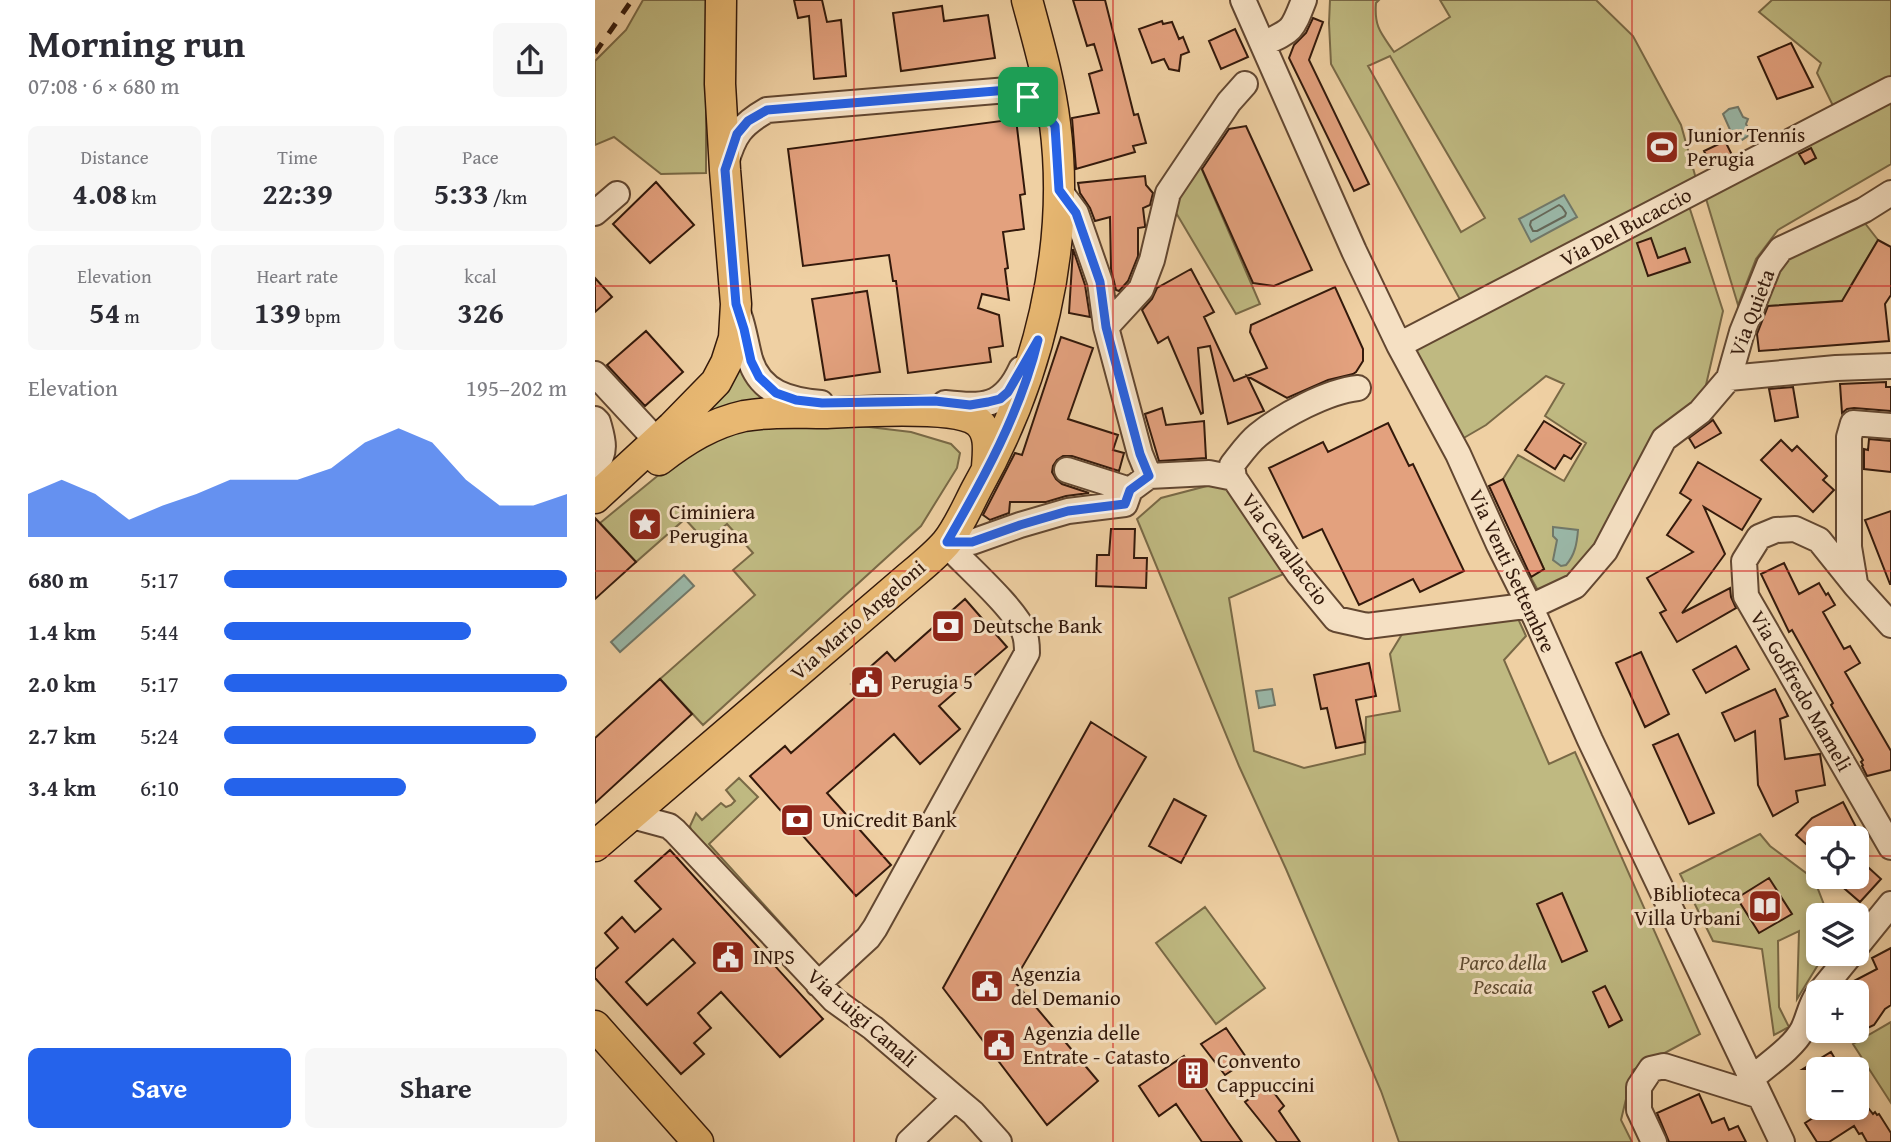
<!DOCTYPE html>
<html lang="en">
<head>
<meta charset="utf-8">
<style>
	:root { --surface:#fff; --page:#f7f7f7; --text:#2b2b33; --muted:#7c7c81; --accent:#2563eb }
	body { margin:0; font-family:"Gentium Book Plus",serif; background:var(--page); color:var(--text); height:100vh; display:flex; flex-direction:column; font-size:26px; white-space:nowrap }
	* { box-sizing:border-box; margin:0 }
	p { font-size:23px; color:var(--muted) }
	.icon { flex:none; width:38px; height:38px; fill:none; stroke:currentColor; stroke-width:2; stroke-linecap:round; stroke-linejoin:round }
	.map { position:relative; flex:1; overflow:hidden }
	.sheet { display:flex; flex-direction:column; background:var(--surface); width:595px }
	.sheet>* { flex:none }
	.tools { position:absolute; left:1211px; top:826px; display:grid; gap:14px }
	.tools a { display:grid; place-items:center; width:63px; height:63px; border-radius:10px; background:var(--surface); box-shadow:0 4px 10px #0003; font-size:35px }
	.pin { position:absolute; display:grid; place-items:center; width:60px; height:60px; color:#fff; margin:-30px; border-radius:14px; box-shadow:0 4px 10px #0006 }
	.round { display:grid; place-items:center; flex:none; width:74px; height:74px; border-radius:10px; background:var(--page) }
	.head { display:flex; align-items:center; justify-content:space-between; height:119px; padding:0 28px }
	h1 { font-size:38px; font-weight:800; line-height:52px }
	.stats { display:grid; grid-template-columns:repeat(3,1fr); gap:10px; height:119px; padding:7px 28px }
	.stats div { display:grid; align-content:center; border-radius:10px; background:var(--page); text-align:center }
	.stats b { font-size:30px; font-weight:800 }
	.stats small { font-size:19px; font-weight:400 }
	.stats p { font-size:19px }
	.chart { height:196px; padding:14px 28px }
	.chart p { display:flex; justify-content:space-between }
	.chart svg { width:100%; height:126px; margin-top:7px; fill:var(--accent); opacity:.7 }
	.action { display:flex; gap:14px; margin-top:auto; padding:14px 28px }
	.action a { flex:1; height:80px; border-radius:10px; background:var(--accent); color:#fff; font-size:28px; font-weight:800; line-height:80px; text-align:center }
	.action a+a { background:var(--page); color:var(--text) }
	ul { padding:0 28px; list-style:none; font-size:23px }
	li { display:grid; grid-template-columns:112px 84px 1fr; align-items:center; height:52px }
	li i { height:18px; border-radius:9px; background:var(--accent) }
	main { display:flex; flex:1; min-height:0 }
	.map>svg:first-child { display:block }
	.green { fill:#bfb981; stroke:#796946; stroke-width:2; fill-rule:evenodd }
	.water { fill:#9ab7a7; stroke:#717869; stroke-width:2 }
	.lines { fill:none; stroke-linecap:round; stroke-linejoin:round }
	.shore { stroke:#666859; stroke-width:2 }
	.building { fill:#e3a17e; stroke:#33190b; stroke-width:2; fill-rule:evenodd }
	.minor-casing { stroke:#624731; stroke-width:28 }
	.major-casing { stroke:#33190b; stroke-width:33 }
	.minor { stroke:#f5e0c3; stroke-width:24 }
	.major { stroke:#e8b872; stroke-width:30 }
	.rail { stroke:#33190b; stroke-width:5; stroke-dasharray:12 12; stroke-linecap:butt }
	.route-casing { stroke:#fff; stroke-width:14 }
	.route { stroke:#2563eb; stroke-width:9 }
	.grid { fill:none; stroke:#d62828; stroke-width:2; stroke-opacity:0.55 }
	.labels { text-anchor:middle; stroke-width:6; stroke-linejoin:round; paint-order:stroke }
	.poi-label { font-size:21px; fill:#33190b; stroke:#f5e0c3; text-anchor:start }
	.street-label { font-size:21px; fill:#33190b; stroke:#f5e0c3 }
	.park-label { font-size:21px; font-style:italic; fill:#5d492e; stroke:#f5e0c3 }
</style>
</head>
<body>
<main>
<section class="sheet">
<div class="head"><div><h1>Morning run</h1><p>07:08 · 6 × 680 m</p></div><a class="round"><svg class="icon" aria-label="share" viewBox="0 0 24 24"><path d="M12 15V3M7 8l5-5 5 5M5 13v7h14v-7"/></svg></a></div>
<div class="stats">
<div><p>Distance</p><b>4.08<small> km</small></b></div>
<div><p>Time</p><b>22:39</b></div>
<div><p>Pace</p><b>5:33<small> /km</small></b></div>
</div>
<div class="stats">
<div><p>Elevation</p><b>54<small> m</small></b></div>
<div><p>Heart rate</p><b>139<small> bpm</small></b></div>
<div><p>kcal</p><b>326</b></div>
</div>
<div class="chart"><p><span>Elevation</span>195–202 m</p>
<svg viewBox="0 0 160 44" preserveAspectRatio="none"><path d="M0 44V29L10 24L20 29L30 38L40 33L50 29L60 24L70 24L80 24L90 20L100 11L110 6L120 11L130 24L140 33L150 33L160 29V44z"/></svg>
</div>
<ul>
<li><b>680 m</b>5:17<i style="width:100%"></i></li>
<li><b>1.4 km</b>5:44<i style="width:72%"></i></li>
<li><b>2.0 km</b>5:17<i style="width:100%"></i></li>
<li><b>2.7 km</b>5:24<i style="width:91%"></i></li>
<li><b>3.4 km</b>6:10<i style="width:53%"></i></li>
</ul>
<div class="action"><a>Save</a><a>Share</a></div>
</section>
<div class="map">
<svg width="1296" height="1142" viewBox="0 0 1296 1142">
	<rect width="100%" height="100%" fill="#efd0a3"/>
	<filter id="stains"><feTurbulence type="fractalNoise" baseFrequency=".00286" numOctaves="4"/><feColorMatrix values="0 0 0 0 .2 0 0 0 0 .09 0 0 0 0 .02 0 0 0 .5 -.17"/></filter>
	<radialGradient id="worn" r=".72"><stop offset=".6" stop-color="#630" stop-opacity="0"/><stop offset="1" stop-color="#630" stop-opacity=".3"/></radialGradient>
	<path class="green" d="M48,0H111V173L66,174L19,137L0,145V61L31,30Z
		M735,0H784L781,3C779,27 786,33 799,52L855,17L845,0H1001L1038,36L1086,125L1103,186L868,305L736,64L734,23ZM795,56L890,218L866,232L773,66Z
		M1177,0H1296V83L1241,112L1222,73L1226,63L1164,12Z
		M1296,95V164L1183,230L1161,259L1143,305L1109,192Z
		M602,158L665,304L641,314L577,206Z
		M1093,203L1128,311L1108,398L989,570L946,596L935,576L949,569L908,479L923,455L969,481L991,443L950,416L969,384L951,376L891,425L867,439L813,347Z
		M1262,213L1283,240L1255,287L1258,300L1160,307L1174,265Z
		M145,357L178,399L145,403L114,411L134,386Z
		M249,424L316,432L356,444L365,453L362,468L326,526L108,725L65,679L160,595L138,570L158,553L132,524L111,542L90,519L41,562L5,523L88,455L148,428Z
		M631,481L693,572L634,598L659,751L709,768L770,754L771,717L805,711L795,654L812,626L920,612L931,636L909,660L954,764L980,752L1105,1034L1038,1070L1026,1120L1037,1142H804L786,1091L691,869L644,766L542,519L566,498Z
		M144,778L163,797L114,844L201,940L196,942L96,831L95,826L101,813L107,820L126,803L131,807L136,805L140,801L131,790Z
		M1165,834L1175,846L1219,879L1233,915H1223V954H1234L1226,960L1202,999L1204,931L1183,941L1184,1007L1194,1027L1179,1035L1167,949L1118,941L1085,874Z
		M610,907L670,988L621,1024L561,943Z
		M1296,1022V1103L1258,1044Z"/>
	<path class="water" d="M1143,107L1148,117L1153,119L1151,124L1156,134L1147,140L1140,141L1128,114L1134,109Z
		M969,195L982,217L936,242L924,219Z
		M958,527L983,530C982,543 980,555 971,565L966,566L958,560L962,540L958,536Z
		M89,575L99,586L25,652L16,642Z
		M677,689L680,705L664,708L661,691Z"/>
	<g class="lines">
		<path class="shore" d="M964,205L967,207L971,213L970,216L942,231H938L935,225L936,221Z"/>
	</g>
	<path class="building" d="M199,0H227L232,22L246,20L251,76L219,79L214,16L203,18Z
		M478,0H510L539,115L543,114L551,143L538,146L540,152L481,169L477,118L504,113L494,74L507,70L499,44L492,46Z
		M347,6L349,21L393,15L400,58L306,71L298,13Z
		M718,18L728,22L714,60L774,184L759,191L694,58L699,45L711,33Z
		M567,21L568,24L577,22L584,39L588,37L594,52L586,55L584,71L574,69L569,59L557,63L544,29Z
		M640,29L653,57L626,69L614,41Z
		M1196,43L1218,87L1182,99L1163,57Z
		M421,119L430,194L425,195L429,229L408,232L413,268L410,269L414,300L387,294L383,308L404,315L408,346L394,348L396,362L313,373L301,281H298L294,255L208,266L193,149Z
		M651,126L717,270L679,286L658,283L607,169L634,129Z
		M1130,141L1137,155L1116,166L1109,151Z
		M1216,148L1221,158L1210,164L1204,154Z
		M550,176L551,185L558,193L555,205L548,208L550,225V227L543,228V256L533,281L524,291L521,290L516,269L515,217L500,221L495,208L485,193L483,183Z
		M61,182L99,225L55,263L18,224Z
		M1056,238L1063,258L1090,248L1095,262L1053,276L1042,243Z
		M1283,240L1296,247V295L1290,304L1294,341L1164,351L1162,334L1173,306L1247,301Z
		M478,249L490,285L495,317L474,313Z
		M596,269L619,312L609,317L639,381L672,368L655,332L656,325L740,287L768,349V361L761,372L758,374L733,380L692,398L652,376L669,411L633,424L615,346L603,348L608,413L606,414L573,337L563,343L547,310L557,299L562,288Z
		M0,278L17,297L0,312Z
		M272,291L285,372L230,380L217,299Z
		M51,331L88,372L50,406L12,365Z
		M466,337L498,348L473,419L523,435L518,450L529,453L524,471L477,456H468L462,460L458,466L457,472L461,479L467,484L494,493L471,496L451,502H415L414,513L395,520L388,515L420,453L427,455Z
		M1291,382V387H1296V411L1259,408L1252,409L1247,413L1245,384Z
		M1198,387L1203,417L1180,421L1174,389Z
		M567,408L571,425L609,421L611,458L564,461L550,414Z
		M1118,420L1126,433L1100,448L1094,438Z
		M949,421L986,444L976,459L969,455L960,469L930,450Z
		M793,423L814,466L818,464L869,571L825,592L818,579L764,605L727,529L708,538L674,468L728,442L733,452Z
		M1274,439L1296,441V472L1269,469V449L1273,450Z
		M1186,440L1197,451L1202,446L1232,476L1228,480L1239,490L1218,512L1166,460Z
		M1103,462L1166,499L1147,530L1109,507L1130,554L1087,613L1135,588L1136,597L1141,608L1082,642L1065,613L1071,610L1052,578L1098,552L1072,535L1096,500L1085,493Z
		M908,479L949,569L936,577L894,486Z
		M1296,511V584H1295L1270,520Z
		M0,518L41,562L0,599Z
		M516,529H540L539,558H552L551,588L501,586L502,555H514Z
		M1189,563L1204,594L1224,583L1231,595L1233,593L1240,605L1228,612L1249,649L1255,646L1265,663L1250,672L1296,751V770L1272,776L1267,766L1268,765L1266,762L1268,760L1236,705L1238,703L1197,630L1194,632L1166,574Z
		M370,599L412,647L344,706L365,729L325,764L299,734L232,793L296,865L261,896L155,776L190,746L196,753L265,693L256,684L292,652L300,661Z
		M1141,646L1154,669L1111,693L1098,670Z
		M1046,652L1074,714L1050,727L1021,663Z
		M774,663L781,696L761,700L770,742L741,748L732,708L726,709L719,675Z
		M65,679L97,714L0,803V738Z
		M1180,689L1193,716L1185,719L1190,759L1225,754L1230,785L1201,791L1203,802L1178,816L1163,785L1160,731L1140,741L1127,713Z
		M496,722L551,757L419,981L503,1081L452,1125L348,988Z
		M1083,734L1119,813L1094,824L1058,745Z
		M579,799L611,816L586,863L554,846Z
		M1248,802L1261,827L1239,838H1223V855L1201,835L1217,818Z
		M75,850L228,1019L185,1057L126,992L103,1013L116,1028L99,1043L109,1054L86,1074L0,978V969L23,948L10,933L27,917L40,932L66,909L40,881ZM78,939L100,963L52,1005L31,982Z
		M1262,857L1286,879L1265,902L1236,877H1262Z
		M1174,878L1197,914L1164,933L1142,898Z
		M967,893L992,951L967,962L942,904Z
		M1296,948V1005L1290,1009L1279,1025L1262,1033V992L1257,982L1282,969L1277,958Z
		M1010,986L1027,1020L1014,1027L998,992Z
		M631,1028L653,1060L630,1075L606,1044Z
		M1236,1052L1246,1069H1208Z
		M589,1056L633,1122L647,1142H607L581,1104L564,1116L544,1086Z
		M673,1085L689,1106L684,1111L705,1142H682L650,1102Z
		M1104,1094L1117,1123L1129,1118L1134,1130L1143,1126L1151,1142H1074L1062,1113Z
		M1234,1108H1270L1271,1111L1274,1109L1278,1114L1280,1112L1282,1115L1284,1114L1296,1133V1142H1272L1267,1133L1264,1134L1259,1126L1234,1142H1222L1210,1123Z"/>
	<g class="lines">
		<g class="minor-casing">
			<path id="minor" d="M648,0L759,251L804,345L863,454L904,545L941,619L995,740L1187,1142
				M668,44C698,30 697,31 709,0
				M131,163C139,135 146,125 172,110L413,90C439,100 444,105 460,126
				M464,190L481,213L505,282L511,327L545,454L554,476L614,473L639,478
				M0,213L22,194
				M144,315C149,329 151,344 155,359C165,393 195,400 226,403
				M511,327L546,289L557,260L573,193L634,102L650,84
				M804,345L1296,89
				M0,374L62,441
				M1134,378L1241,368L1296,366
				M763,388C733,391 686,416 663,435C653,443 645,455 637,465L639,478L703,573L741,619L772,626L922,607
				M350,403C388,407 408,408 426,369
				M0,419L3,422C7,437 13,452 0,466
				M472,470L535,490
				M1260,583L1254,547V437L1258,423L1296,426
				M946,602L980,586L1010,551L1069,439L1105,412L1134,378L1147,332L1174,265L1186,249L1269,210L1296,193
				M1296,625L1261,586L1224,540L1200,529L1181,530L1164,537L1149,561L1151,596L1296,847
				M37,816L74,826L80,831L239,1000L278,1028L360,1098L378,1113L404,1142
				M1262,946L1296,904
				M223,984L273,938L280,928L432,653C432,646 432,639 429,632C421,610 374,568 356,549L352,542H377L425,525L473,511L530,504L535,490L554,476
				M1225,992L1256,954
				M1157,1078C1172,1065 1199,1047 1208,1029C1214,1017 1215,1005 1223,994
				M314,1142L360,1098
				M1059,1142L1044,1110V1087L1056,1069L1069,1066L1165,1096"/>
		</g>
		<g class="major-casing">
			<path id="major" d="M64,460C90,440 117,423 149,416C176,411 203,413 229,413C261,412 360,404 383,422C396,433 393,452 392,467
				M0,498L77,427L121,382L131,363L139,338L141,304L130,170L125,84L126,0
				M0,846L307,583C322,570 338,558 351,543C363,529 373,505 382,488C443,379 476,249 460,124C455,82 443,41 432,0
				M0,1026L103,1142"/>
		</g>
		<use href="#minor" class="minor"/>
		<use href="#major" class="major"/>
		<path class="rail" d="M0,53L37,0"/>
	</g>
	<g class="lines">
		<g class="route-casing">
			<path id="route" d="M413,90L433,97L445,107L460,126L464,190L481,213L505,282L511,327L545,454L554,476L535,490L530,504L473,511L425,525L377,542H352C388,480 426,411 443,340L413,392L405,399L393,402L375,405L340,401L227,403L201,400L181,393L164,377L156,361L149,329L141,304L130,170L142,134L153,121L172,110Z"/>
		</g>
		<use href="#route" class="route"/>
	</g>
	<path class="grid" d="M259,0V1142M518,0V1142M778,0V1142M1037,0V1142M0,286H1296M0,571H1296M0,856H1223M1262,856H1296"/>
	<defs>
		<g id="stadium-square" transform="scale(1.75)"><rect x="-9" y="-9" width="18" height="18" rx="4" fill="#8f2418" stroke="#f5e0c3"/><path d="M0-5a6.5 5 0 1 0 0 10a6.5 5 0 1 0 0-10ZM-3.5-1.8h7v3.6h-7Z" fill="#fff"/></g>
		<g id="sight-square" transform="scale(1.75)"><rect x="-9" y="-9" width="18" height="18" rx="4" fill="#8f2418" stroke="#f5e0c3"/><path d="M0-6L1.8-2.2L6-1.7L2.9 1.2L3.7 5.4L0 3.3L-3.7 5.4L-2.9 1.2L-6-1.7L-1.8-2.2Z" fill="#fff"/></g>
		<g id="bank-square" transform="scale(1.75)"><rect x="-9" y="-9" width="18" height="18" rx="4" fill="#8f2418" stroke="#f5e0c3"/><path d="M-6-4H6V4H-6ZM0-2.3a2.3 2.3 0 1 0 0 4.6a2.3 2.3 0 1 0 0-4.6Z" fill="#fff"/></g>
		<g id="civic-square" transform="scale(1.75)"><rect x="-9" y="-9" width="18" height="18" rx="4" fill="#8f2418" stroke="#f5e0c3"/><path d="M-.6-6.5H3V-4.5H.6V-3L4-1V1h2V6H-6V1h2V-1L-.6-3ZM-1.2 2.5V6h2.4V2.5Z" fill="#fff"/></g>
		<g id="library-square" transform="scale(1.75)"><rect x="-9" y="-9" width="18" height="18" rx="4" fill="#8f2418" stroke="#f5e0c3"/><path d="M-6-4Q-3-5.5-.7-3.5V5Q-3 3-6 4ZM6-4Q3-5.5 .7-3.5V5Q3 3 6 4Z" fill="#fff"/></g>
		<g id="building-square" transform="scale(1.75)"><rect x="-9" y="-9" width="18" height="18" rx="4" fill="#8f2418" stroke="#f5e0c3"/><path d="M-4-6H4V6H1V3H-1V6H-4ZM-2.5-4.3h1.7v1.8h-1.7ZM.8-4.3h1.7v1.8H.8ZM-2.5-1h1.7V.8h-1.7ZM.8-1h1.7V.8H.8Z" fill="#fff"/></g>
	</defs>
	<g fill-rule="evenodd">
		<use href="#stadium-square" x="1067" y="147"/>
		<use href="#sight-square" x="50" y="524"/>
		<use href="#bank-square" x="353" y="626"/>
		<use href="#civic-square" x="272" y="682"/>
		<use href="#bank-square" x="202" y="820"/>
		<use href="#library-square" x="1170" y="906"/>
		<use href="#civic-square" x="133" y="957"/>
		<use href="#civic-square" x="392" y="986"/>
		<use href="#civic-square" x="404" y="1045"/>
		<use href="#building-square" x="598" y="1073"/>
	</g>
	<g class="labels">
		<g class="poi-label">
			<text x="1092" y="142">Junior Tennis<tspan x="1092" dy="24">Perugia</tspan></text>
			<text x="74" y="519">Ciminiera<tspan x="74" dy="24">Perugina</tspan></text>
			<text x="378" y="633">Deutsche Bank</text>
			<text x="296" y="689">Perugia 5</text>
			<text x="227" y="827">UniCredit Bank</text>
			<text x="1146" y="901" text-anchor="end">Biblioteca<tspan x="1146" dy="24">Villa Urbani</tspan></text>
			<text x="158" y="964">INPS</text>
			<text x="416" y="981">Agenzia<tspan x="416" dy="24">del Demanio</tspan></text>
			<text x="428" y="1040">Agenzia delle<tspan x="428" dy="24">Entrate - Catasto</tspan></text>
			<text x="622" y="1068">Convento<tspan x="622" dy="24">Cappuccini</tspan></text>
		</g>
		<g class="street-label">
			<text transform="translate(1031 227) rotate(-28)" y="7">Via Del Bucaccio</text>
			<text transform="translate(1157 313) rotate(-69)" y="7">Via Quieta</text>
			<text transform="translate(690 549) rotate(54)" y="7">Via Cavallaccio</text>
			<text transform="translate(917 571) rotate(65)" y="7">Via Venti Settembre</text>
			<text transform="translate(263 620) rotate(-41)" y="7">Via Mario Angeloni</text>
			<text transform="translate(1206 691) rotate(60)" y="7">Via Goffredo Mameli</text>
			<text transform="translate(267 1018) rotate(41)" y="7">Via Luigi Canali</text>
		</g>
		<g class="park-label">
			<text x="908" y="970">Parco della<tspan x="908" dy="24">Pescaia</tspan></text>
		</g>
	</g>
	<rect width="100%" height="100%" filter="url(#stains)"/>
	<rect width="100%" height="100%" fill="url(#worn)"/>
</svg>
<div class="tools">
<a><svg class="icon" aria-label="locate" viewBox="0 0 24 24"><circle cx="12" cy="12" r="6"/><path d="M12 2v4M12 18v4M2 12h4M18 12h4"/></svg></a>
<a><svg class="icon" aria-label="layers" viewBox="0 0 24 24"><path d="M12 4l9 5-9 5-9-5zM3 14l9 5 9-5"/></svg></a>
<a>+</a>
<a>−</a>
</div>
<div class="pin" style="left:433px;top:97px;background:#1e9e55"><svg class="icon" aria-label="arrive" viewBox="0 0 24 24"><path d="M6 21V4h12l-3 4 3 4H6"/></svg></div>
</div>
</main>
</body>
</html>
